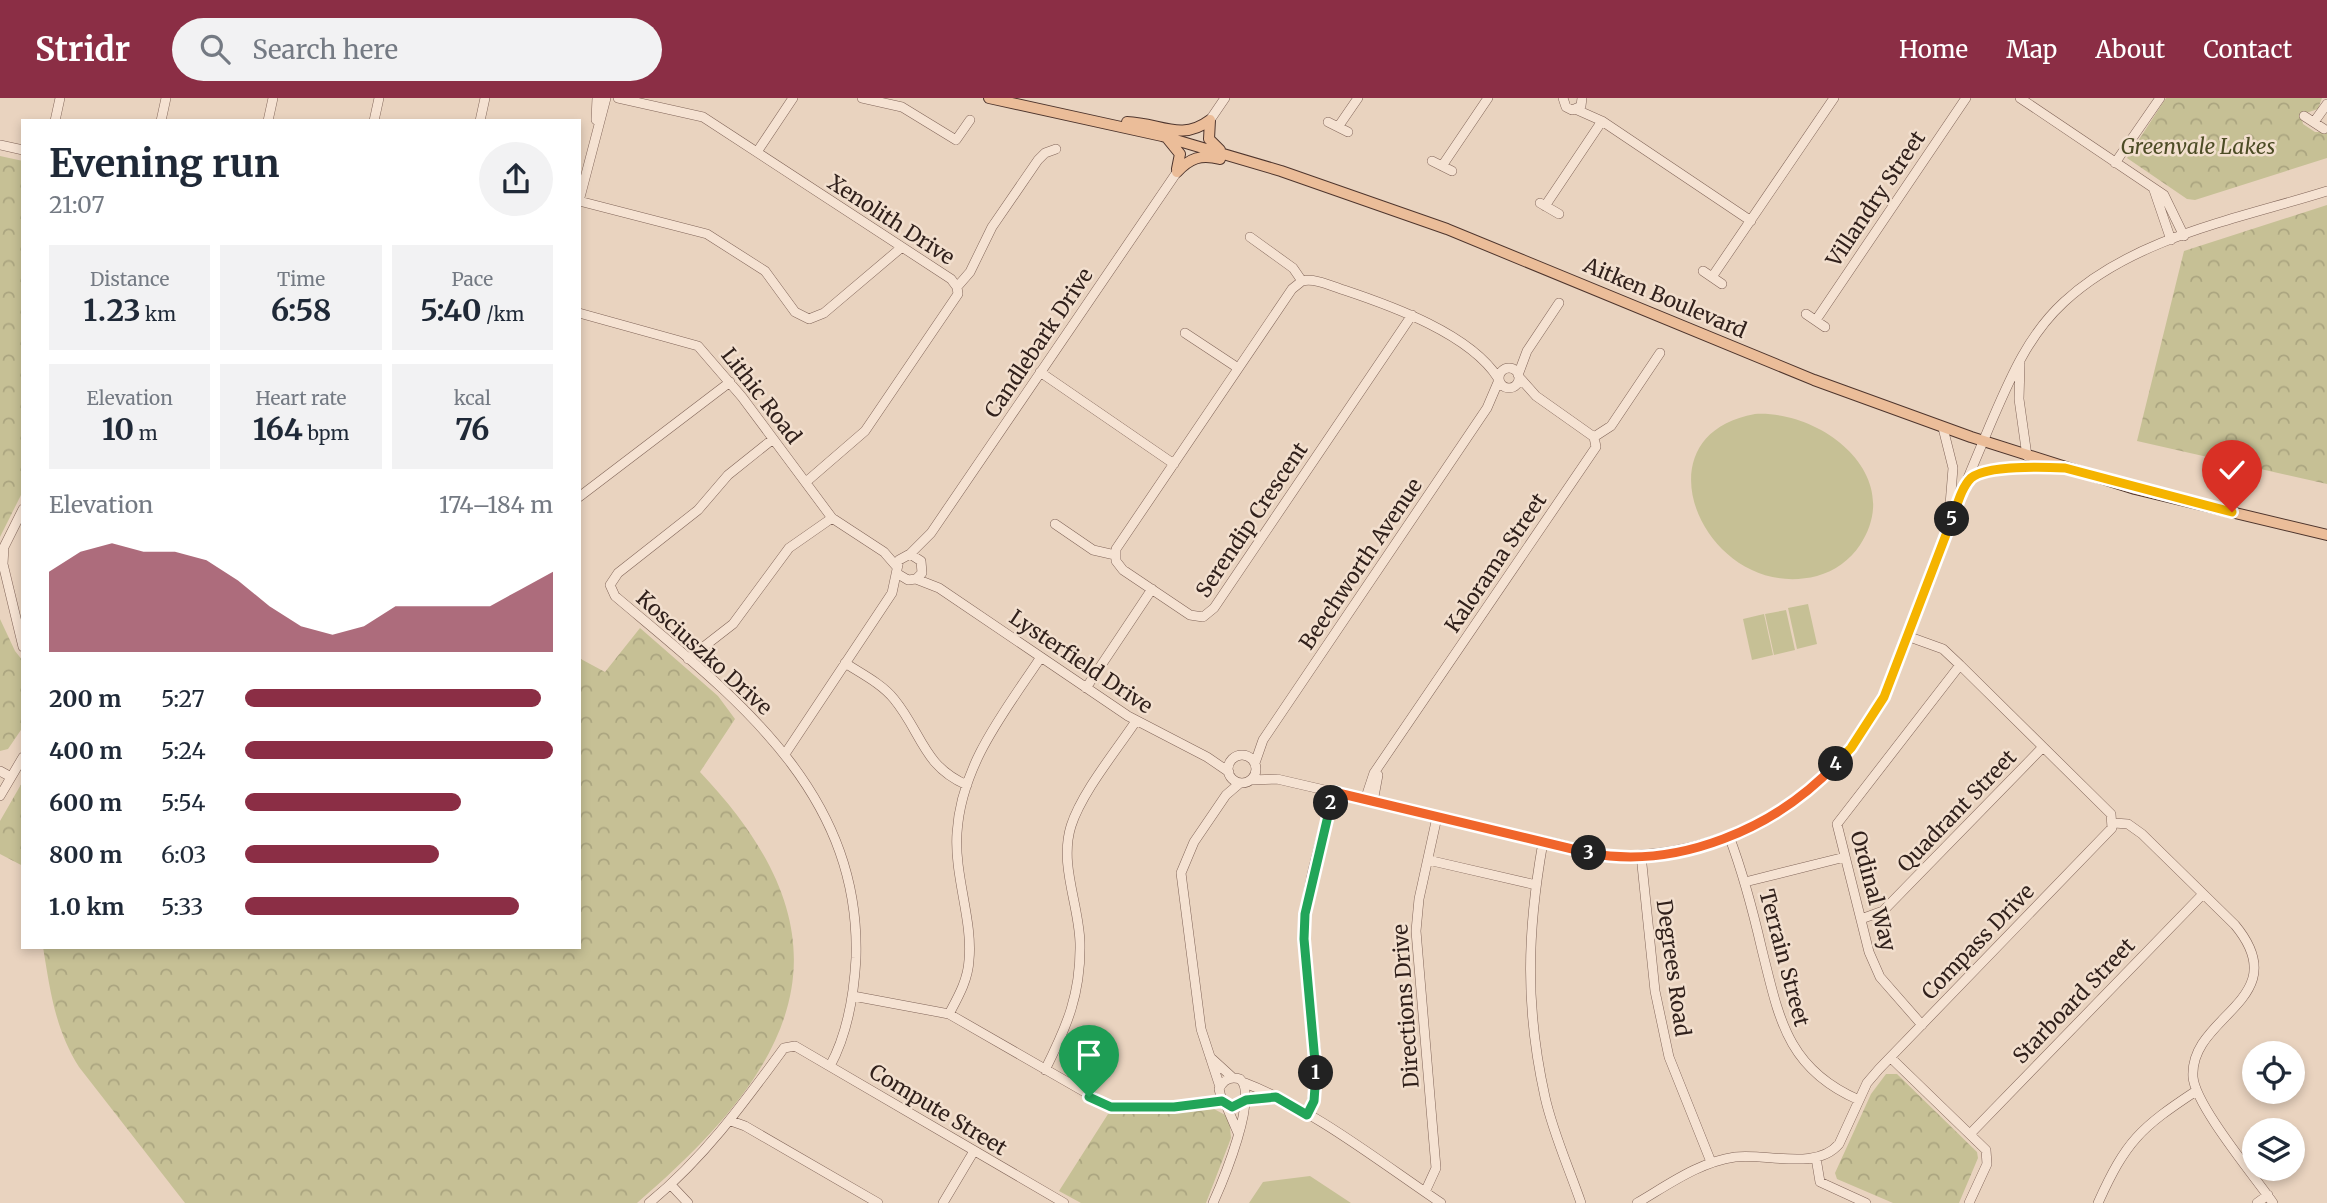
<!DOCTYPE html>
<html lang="en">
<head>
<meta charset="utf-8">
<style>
	:root { --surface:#fff; --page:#f2f2f3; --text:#1f2937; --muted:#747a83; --accent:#8b2e45 }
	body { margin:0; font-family:Merriweather,serif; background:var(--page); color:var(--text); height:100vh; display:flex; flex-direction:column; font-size:26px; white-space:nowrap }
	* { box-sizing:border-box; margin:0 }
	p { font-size:23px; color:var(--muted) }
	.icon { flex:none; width:38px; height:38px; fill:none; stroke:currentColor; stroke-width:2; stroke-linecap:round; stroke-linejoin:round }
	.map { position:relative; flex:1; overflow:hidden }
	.drawer { position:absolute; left:21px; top:21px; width:560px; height:830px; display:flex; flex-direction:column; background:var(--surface); border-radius:0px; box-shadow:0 4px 10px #0003 }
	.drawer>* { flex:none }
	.tools { position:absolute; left:2242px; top:943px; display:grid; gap:14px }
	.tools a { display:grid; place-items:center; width:63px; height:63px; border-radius:50%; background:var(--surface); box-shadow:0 4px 10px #0003; font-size:35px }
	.pin { position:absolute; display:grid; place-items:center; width:60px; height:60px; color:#fff; margin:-72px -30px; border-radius:50% 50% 50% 0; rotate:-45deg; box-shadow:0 0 7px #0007 }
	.pin .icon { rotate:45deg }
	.km { position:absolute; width:35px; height:35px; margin:-18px; border-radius:50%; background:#222; color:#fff; font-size:19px; line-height:35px; text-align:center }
	.round { display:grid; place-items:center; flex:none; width:74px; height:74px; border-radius:37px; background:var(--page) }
	.overview { display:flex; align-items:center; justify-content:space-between; height:119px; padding:0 28px }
	h1 { font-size:38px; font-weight:700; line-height:52px }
	.metrics { display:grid; grid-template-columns:repeat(3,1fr); gap:10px; height:119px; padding:7px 28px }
	.metrics div { display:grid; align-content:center; border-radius:0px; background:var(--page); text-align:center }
	.metrics b { font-size:30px; font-weight:700 }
	.metrics small { font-size:19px; font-weight:400 }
	.metrics p { font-size:19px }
	.chart { height:196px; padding:14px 28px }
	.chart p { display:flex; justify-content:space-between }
	.chart svg { width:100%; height:126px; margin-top:7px; fill:var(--accent); opacity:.7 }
	ul { padding:0 28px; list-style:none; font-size:23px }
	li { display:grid; grid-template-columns:112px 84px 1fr; align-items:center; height:52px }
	li i { height:18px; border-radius:9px; background:var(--accent) }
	header { display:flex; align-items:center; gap:42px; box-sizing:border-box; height:98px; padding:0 35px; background:var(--accent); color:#fff }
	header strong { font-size:33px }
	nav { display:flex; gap:38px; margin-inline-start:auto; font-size:24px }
	.search { width:490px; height:63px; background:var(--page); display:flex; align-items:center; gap:18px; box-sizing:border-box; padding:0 24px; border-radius:38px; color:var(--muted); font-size:26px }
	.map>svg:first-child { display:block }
	.green { fill:#c6c095 }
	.forest { fill:url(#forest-crowns) }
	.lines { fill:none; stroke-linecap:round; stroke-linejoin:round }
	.minor-casing { stroke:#816559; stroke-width:10 }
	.major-casing { stroke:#4e352d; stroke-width:12 }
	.minor { stroke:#f5e2d2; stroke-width:9 }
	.major { stroke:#ebbd99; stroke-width:10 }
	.split-1-casing { stroke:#fff; stroke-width:14 }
	.split-2-casing { stroke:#fff; stroke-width:14 }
	.split-3-casing { stroke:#fff; stroke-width:14 }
	.split-4-casing { stroke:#fff; stroke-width:14 }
	.split-5-casing { stroke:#fff; stroke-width:14 }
	.split-6-casing { stroke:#fff; stroke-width:14 }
	.split-1 { stroke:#22a559; stroke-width:9 }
	.split-2 { stroke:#22a559; stroke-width:9 }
	.split-3 { stroke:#f0652b; stroke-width:9 }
	.split-4 { stroke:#f0652b; stroke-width:9 }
	.split-5 { stroke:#f5b400; stroke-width:9 }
	.split-6 { stroke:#f5b400; stroke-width:9 }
	.labels { text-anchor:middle; stroke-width:5; stroke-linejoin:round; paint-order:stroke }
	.park-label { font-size:21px; font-style:italic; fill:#4c4c25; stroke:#f2dfce }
	.street-label { font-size:21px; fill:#31211c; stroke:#f2dfce }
</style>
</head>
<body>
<header>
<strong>Stridr</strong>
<div class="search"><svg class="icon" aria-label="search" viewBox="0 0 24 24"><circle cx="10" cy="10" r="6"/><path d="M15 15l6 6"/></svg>Search here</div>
<nav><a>Home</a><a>Map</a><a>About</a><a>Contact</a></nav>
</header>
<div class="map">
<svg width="2327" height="1105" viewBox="0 0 2327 1105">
	<defs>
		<pattern id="forest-crowns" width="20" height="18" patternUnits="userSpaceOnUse" patternTransform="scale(1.75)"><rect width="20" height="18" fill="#c6c095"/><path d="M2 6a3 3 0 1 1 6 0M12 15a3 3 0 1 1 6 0" fill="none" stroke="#aba580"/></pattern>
	</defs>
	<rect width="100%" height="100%" fill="#e9d3bf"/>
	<path class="green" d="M1755,316C1822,312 1906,377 1860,447C1850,462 1835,473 1817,478C1707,506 1631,338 1755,316Z
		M1808,506L1817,546L1797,551L1788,510Z
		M1786,512L1795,552L1774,557L1765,516Z
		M1764,516L1773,557L1752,562L1743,521Z
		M1310,1078L1351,1105H1249L1263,1084Z"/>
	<path class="forest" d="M2166,0H2322L2318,11L2306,15L2302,21L2303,26L2315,34H2321L2327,28V60L2195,102L2187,101L2127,60Z
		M0,58L23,63V393L0,439Z
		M2327,107V386L2137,343L2184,153Z
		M0,521L15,553L23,563V629L8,651L0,653Z
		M640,530L718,598L735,621L700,674C864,846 794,970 637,1105H185L79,969C55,931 50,892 43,849H579V560L605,574Z
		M23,683V768L0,756V723Z
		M1886,976H1897L1977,1054L1978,1060L1959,1105H1893L1837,1081L1835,1075L1871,996Z
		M1214,1011L1229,1019L1231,1040L1206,1105H1081L1059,1093L1108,1016Z"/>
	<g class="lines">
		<g class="minor-casing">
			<path id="minor" d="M618,0L703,19L951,181L957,189L958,196L865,333L806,384
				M862,0L902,9L956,42L970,22
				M1563,0L1566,9L1572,12L1581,8L1582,0
				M2020,0L2164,97L2184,138
				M1575,11L1602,23L1751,123
				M2304,18L2324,31
				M596,22L597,0
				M1210,22L1225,0
				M55,23L60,0
				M161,23L166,0
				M268,23L273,0
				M374,23L379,0
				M480,23L485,0
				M1328,24L1348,34
				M2314,24L2327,6
				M1338,29L1358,0
				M0,47L23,52
				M757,54L793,0
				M1432,63L1452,73
				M2115,65L2160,0
				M1442,68L1488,0
				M2154,92L2171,142
				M579,103L707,136L765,173L795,214L809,221L824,215L902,149
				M579,103L606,0
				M1540,105L1559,116
				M1545,108L1602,23
				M1250,139L1293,170L1302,183
				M1703,173L1722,186
				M1712,179L1834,0
				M1302,183L1292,191L1116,451V463L1123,472L1190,517L1203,519L1214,510L1412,217
				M1302,183C1316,180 1331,188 1344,192C1392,208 1470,236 1498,280
				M957,189L970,174L992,129L1038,62L1045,55L1056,51
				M579,215L698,248L742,299L832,420L884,454L897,469
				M1806,216L1825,229
				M1816,222L1966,0
				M1185,235L1238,270
				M2020,266L2019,301L2027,358
				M1499 280a10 10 0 1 1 20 0a10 10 0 1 1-20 0Z
				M1040,274L1174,366
				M1518,277L1527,253L1559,205
				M1943,330L1953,370L1949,419
				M1594,339L1611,328L1660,255
				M773,341L728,377L698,412L618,475L610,487L615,498C732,597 861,691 856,860C854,897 848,935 830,968
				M1969,384C1981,367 2039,368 2059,370
				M579,399L730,284
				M23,411L4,449L3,466L23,549
				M1055,426L1093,452L1115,457
				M910,456L931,435L1177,74
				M916,481L939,490L1128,618L1207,659L1229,674
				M688,561L733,526L789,450L832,420
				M845,565C862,576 882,586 894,601C922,635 923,668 967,687
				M1086,590L1152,491
				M785,656L892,495L899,462L910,456L921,463L922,475L916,481L908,482L898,476
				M1228 671a14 14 0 1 1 28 0a14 14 0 1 1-28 0Z
				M1255,665L1263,642L1487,310L1499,282
				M0,673L11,679
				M1251,682L1277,681L1605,757C1710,762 1817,712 1872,620C1893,584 1904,545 1918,506C1941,446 1965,386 1990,327C2009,283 2027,238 2064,204C2134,139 2238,121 2327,93
				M0,698L23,659
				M1365,702L1374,675L1596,349L1594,339L1536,298L1519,279
				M1373,704L1378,677
				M2114,725L2128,726L2142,736L2235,827C2297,902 2189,917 2193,979C2195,1007 2255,1079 2273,1105
				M1729,738C1743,775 1753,813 1762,852C1779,920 1787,971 1859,1002
				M1543,744C1527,834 1525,909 1545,999C1553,1035 1569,1070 1581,1105
				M1641,757L1655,893L1669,959L1711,1064
				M1428,762L1536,787
				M1745,784L1845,759
				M1861,821L1883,813L2043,649
				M853,898L949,916L1111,1009H1174L1222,1003
				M949,916C958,899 968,882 969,862C973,823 954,777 957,735C961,667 1005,613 1041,559
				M1922,927L1880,879L1869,854L1837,726L1960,567
				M1210,959L1233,980
				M1891,960L1986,1052L1987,1066L1969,1105
				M1045,972C1067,928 1081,896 1080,845C1079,806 1059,767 1071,728C1082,694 1116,653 1136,623
				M1245,985C1313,1011 1380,1064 1441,1105
				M1220,989L1201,931L1181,775L1194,744L1226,697L1240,685
				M1246,1002L1276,999
				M1226,1007L1238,1035
				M1307,1017C1330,970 1302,890 1304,836C1305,789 1322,740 1334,694
				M731,1023L745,1028L878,1105
				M1971,1035L2203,796
				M1816,1060L1820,1084L1866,1105
				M671,1087L688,1105
				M1425,1094L1436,1070L1416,833L1419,801L1437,719
				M649,1105C703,1061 743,1006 784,950L795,948L1064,1105
				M943,1105L974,1053
				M1213,1105C1223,1083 1259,997 1240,981C1231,978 1223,982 1219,991L1222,1003L1232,1009L1243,1005
				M1637,1105C1668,1087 1699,1064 1735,1059C1767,1055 1816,1073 1839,1046L1867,985L1879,971L2112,730L2111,716L1960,567L1943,551L1907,538
				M2098,1105C2126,1043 2140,1030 2196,993
				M2257,1105L2268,1097"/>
		</g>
		<g class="major-casing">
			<path id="major" d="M989,0L1162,38L1281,73L1447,131L1814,282L1971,339L2135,391L2327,437
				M1210,22L1209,41L1220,52
				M1127,24C1160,25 1181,44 1210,22
				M1167,40L1180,56L1177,71
				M1177,74C1190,60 1201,56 1220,61"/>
		</g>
		<use href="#minor" class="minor"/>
		<use href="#major" class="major"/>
	</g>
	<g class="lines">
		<g class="split-1-casing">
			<path id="split-1" d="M1089,999L1111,1009H1174L1222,1003L1232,1009L1246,1002L1276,999L1307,1017L1314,1003L1316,975"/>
		</g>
		<g class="split-2-casing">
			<path id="split-2" d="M1316,975L1304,841L1305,816L1331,705"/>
		</g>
		<g class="split-3-casing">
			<path id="split-3" d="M1331,705L1334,694L1589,755"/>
		</g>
		<g class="split-4-casing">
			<path id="split-4" d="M1589,755C1678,772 1776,730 1836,666"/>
		</g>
		<g class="split-5-casing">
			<path id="split-5" d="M1836,666L1851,650L1884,599L1952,421"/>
		</g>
		<g class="split-6-casing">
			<path id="split-6" d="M1952,421C1957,408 1961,390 1971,380C1986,367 2045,369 2065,370L2232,414"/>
		</g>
		<use href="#split-1" class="split-1"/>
		<use href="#split-2" class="split-2"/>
		<use href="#split-3" class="split-3"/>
		<use href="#split-4" class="split-4"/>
		<use href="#split-5" class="split-5"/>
		<use href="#split-6" class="split-6"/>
	</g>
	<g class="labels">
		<g class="park-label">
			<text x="2198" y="56">Greenvale Lakes</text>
		</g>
		<g class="street-label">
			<text transform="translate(1876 101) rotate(-56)" y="7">Villandry Street</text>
			<text transform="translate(891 122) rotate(33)" y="7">Xenolith Drive</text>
			<text transform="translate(1665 200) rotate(23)" y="7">Aitken Boulevard</text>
			<text transform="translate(1039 245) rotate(-56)" y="7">Candlebark Drive</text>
			<text transform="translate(761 298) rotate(52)" y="7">Lithic Road</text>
			<text transform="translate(1252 422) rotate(-56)" y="7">Serendip Crescent</text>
			<text transform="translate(1496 465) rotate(-56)" y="7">Kalorama Street</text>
			<text transform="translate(1361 466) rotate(-56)" y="7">Beechworth Avenue</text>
			<text transform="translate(704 555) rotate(42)" y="7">Kosciuszko Drive</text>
			<text transform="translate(1081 564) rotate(34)" y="7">Lysterfield Drive</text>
			<text transform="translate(1957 713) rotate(-46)" y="7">Quadrant Street</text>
			<text transform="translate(1873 793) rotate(75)" y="7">Ordinal Way</text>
			<text transform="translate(1978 844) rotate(-46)" y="7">Compass Drive</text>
			<text transform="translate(1784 860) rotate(75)" y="7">Terrain Street</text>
			<text transform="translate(1673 870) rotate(82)" y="7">Degrees Road</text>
			<text transform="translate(2074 903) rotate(-46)" y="7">Starboard Street</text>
			<text transform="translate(1406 908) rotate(-94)" y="7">Directions Drive</text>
			<text transform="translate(938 1012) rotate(31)" y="7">Compute Street</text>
		</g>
	</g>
</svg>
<div class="tools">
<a><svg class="icon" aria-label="locate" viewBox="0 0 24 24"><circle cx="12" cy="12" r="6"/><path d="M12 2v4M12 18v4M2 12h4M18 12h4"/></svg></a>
<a><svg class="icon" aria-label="layers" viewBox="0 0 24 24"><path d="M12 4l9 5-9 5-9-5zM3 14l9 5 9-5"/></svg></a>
</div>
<div class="pin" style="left:1089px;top:999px;background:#1e9e55"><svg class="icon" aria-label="arrive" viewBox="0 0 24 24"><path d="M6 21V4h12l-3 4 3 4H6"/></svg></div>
<div class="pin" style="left:2232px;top:414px;background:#d93025"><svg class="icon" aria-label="check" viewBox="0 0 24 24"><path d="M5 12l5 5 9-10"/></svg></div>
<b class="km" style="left:1316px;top:975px">1</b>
<b class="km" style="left:1331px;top:705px">2</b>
<b class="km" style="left:1589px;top:755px">3</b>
<b class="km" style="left:1836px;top:666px">4</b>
<b class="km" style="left:1952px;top:421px">5</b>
<section class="drawer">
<div class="overview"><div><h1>Evening run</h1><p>21:07</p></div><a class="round"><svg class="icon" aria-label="share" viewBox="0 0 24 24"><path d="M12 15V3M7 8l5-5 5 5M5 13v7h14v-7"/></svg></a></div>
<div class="metrics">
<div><p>Distance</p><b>1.23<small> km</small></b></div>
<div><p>Time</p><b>6:58</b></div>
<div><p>Pace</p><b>5:40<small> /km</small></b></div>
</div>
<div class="metrics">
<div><p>Elevation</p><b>10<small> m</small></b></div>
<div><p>Heart rate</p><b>164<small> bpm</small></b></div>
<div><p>kcal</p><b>76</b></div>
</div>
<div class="chart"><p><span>Elevation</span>174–184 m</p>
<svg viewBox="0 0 160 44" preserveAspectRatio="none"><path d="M0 44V16L10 9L20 6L30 9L40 9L50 12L60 19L70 28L80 35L90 38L100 35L110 28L120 28L130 28L140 28L150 22L160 16V44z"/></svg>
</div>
<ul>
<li><b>200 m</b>5:27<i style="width:96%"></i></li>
<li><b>400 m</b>5:24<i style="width:100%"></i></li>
<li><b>600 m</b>5:54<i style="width:70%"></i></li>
<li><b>800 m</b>6:03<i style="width:63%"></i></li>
<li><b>1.0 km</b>5:33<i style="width:89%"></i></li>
</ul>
</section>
</div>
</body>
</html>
